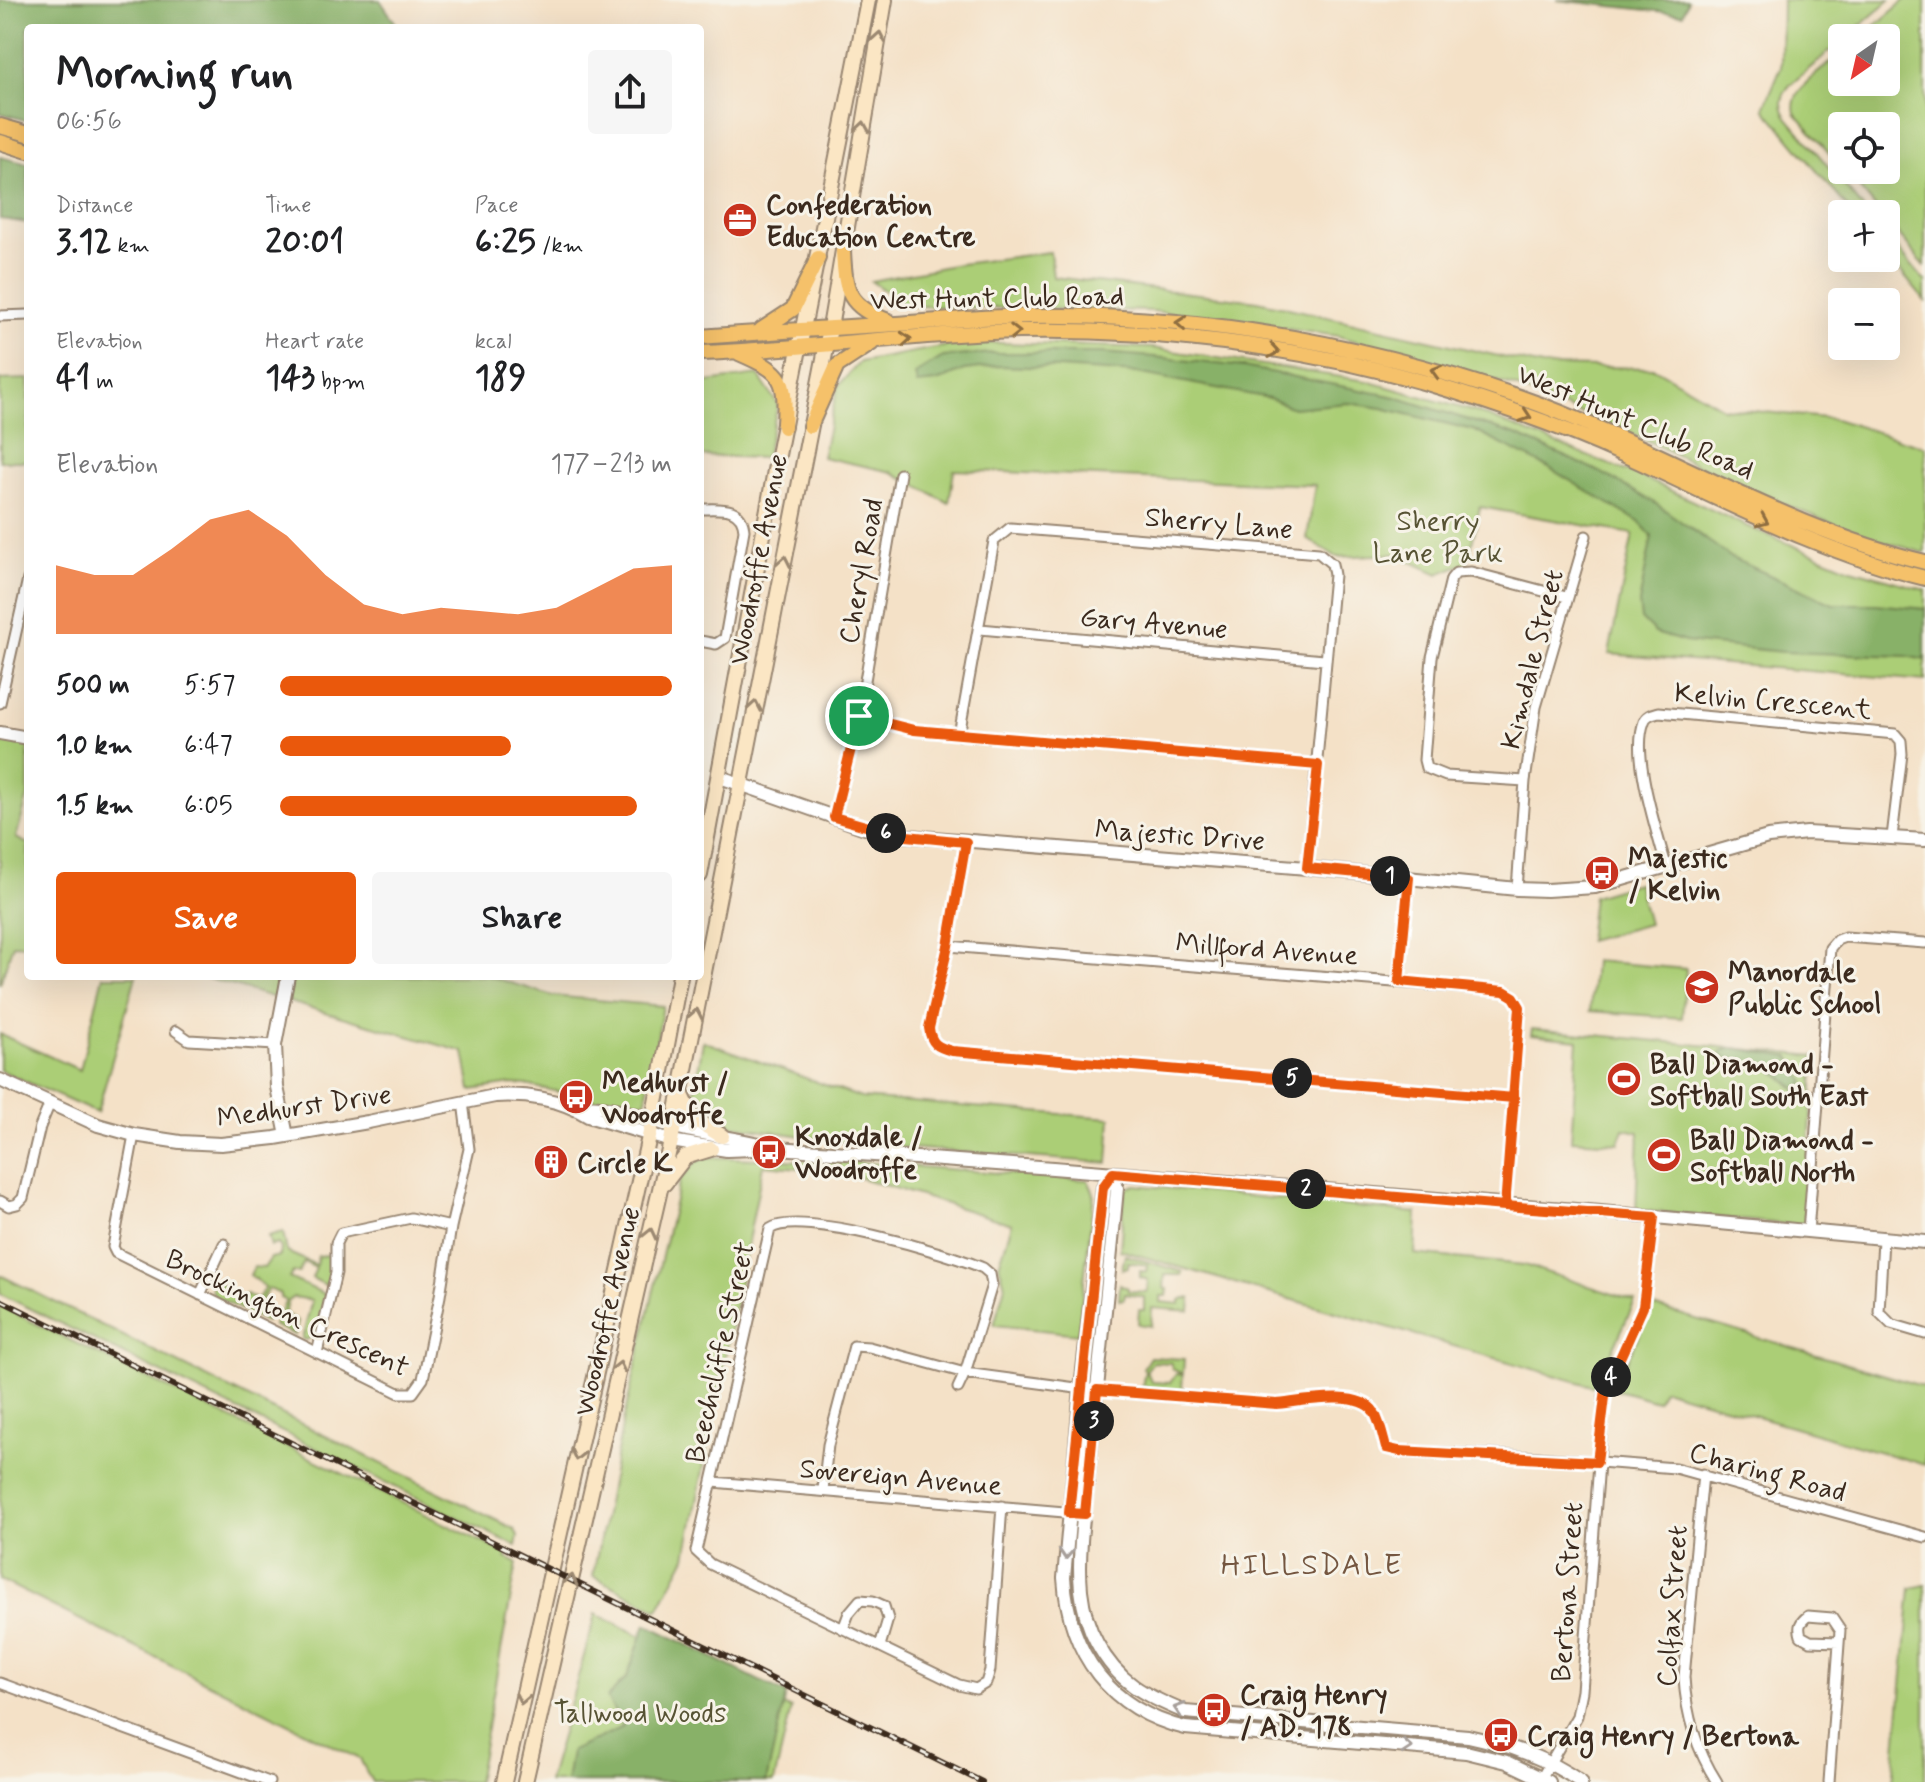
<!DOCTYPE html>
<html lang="en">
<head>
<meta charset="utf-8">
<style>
	:root { --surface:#fff; --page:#f6f6f6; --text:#202124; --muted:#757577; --accent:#ea580c }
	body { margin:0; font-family:Mynerve,sans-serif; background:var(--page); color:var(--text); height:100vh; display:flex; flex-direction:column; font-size:30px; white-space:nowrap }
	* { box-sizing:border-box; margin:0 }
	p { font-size:26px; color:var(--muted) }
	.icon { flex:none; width:44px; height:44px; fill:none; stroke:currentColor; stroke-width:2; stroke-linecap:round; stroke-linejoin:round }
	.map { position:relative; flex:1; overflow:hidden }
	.side { position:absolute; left:24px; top:24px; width:680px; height:956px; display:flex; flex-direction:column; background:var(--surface); border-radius:8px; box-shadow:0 8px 32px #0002 }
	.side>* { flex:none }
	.needle { width:52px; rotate:214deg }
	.fabs { position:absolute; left:1828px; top:24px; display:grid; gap:16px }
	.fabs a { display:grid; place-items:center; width:72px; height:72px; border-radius:8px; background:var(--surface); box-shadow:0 8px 32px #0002; font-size:40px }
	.pin { position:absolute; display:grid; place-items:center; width:68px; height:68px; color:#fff; margin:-34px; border:4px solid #fff; border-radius:50%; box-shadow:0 2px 8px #0007 }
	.km { position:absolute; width:40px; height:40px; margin:-20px; border-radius:50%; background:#222; color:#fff; font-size:22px; line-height:40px; text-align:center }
	.round { display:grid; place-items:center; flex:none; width:84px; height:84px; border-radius:8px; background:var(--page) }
	.summary { display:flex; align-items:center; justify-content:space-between; height:136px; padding:0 32px }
	h1 { font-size:44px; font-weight:700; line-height:60px }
	.metrics { display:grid; grid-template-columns:repeat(3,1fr); gap:12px; height:136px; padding:8px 32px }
	.metrics div { display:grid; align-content:center }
	.metrics b { font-size:34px; font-weight:700 }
	.metrics small { font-size:22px; font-weight:400 }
	.metrics p { font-size:22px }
	.chart { height:224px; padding:16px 32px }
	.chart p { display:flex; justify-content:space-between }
	.chart svg { width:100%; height:144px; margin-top:8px; fill:var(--accent); opacity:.7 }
	.cta { display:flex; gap:16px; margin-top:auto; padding:16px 32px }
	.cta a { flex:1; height:92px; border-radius:8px; background:var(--accent); color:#fff; font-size:32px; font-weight:700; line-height:92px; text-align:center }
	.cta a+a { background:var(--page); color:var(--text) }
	ul { padding:0 32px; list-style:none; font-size:26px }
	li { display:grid; grid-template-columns:128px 96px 1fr; align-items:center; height:60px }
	li i { height:20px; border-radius:10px; background:var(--accent) }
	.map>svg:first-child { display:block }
	.green { fill:#abce76; stroke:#737c4a; stroke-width:2 }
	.forest { fill:#88b167; stroke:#626e42; stroke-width:2 }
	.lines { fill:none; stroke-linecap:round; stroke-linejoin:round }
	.minor-casing { stroke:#988672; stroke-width:13 }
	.tertiary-casing { stroke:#988672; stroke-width:16 }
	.secondary-casing { stroke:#988672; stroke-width:18 }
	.primary-casing { stroke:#988672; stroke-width:18 }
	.minor { stroke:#fff; stroke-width:9 }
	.tertiary { stroke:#fff; stroke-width:12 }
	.secondary { stroke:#fbe6c4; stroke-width:14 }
	.primary { stroke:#f5c16b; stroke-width:14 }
	.rail-casing { stroke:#3b2a1e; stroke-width:6 }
	.rail { stroke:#f7f3e8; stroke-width:3; stroke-dasharray:9; stroke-linecap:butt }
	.oneway { stroke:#9b8871 }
	.oneway2 { stroke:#8f6e41 }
	.oneway3 { stroke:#a79f9a }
	.route-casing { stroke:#fff; stroke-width:16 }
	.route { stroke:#ea580c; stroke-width:10 }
	.labels { text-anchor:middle; stroke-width:6; stroke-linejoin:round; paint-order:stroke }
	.poi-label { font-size:28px; font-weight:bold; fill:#3b2a1e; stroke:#f7f3e8; text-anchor:start }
	.street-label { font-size:28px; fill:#3b2a1e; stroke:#f7f3e8 }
	.park-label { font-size:28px; fill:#575334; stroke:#f7f3e8 }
	.neighbourhood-label { font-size:30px; letter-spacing:2px; fill:#745640; stroke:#f7f3e8 }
</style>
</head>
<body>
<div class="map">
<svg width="1925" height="1782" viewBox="0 0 1925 1782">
	<rect width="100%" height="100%" fill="#f7f3e8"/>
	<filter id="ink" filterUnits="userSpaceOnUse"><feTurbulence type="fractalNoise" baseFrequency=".0125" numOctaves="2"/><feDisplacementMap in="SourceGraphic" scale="16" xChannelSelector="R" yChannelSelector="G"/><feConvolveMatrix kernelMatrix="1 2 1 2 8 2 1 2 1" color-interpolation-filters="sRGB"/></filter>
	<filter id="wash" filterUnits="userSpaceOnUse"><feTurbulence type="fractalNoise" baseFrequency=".006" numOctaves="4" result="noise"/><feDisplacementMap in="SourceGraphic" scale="32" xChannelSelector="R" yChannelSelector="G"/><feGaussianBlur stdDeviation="1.8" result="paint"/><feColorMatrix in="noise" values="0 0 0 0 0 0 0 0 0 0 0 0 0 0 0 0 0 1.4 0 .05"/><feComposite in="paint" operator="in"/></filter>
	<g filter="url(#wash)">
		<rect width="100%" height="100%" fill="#f4e1c7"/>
		<path class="green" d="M1782,0H1890L1790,85C1781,96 1779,105 1787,117L1868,214H1853L1764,108L1781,67Z
			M1905,0H1925V266L1886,220V214H1881L1844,170H1886V126H1842V168L1795,113C1788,88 1826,68 1842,54V82H1886V38H1861Z
			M1886,235L1925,281V301L1886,254Z
			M1050,252L1053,277L1258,301L1542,366L1654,368L1723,408L1835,419L1925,447V553L1860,535L1742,487L1642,438L1513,386L1338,336L1153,311L906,306L871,281L953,265Z
			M968,342L1152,348L1367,381L1476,412L1646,479L1746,526L1848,568L1925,590V681L1609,654L1633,534L1480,507L1468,562L1438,574L1395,554L1337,557L1307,539L1315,485L954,470L949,503L892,472L822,457L838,386L860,362Z
			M758,375L778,405L765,458L700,456V383Z
			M28,379V461H0V380Z
			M0,740L28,745V795L16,838L28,844V945L13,944L0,984Z
			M1637,883L1648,924L1588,941L1593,896Z
			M1594,961L1686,969L1682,1018L1590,1011Z
			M103,976H136L97,1113L0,1070V1034L80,1070Z
			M199,976H488L553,996L663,1006L646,1099L639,1105L629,1107L526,1085L512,1084L471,1090L464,1052Z
			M1532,1029L1815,1056L1804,1226L1636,1210L1639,1132L1624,1129L1619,1143L1571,1140L1578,1040L1531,1035Z
			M703,1041L861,1098L1111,1118L1108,1163L854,1144L711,1122L699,1114L693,1099Z
			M710,1157L805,1161L819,1159L1088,1180L1094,1193L1078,1334L994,1325L1005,1285L999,1265L1012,1224L838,1171L763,1165L686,1557L658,1610L593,1576L622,1426L680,1179L697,1161Z
			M1135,1185L1417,1213L1415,1254L1524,1265L1635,1301L1596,1387L1592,1386L1120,1250L1125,1189Z
			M283,1232L287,1252L316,1265L318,1256L329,1255L330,1272L327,1286L312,1278L316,1268L304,1262L299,1273L293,1272L289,1278L325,1294L317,1332L307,1340L302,1339L312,1300L293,1297L288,1302L285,1314L298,1321L295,1335L273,1325L286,1301L280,1298V1294L268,1288L261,1302L272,1310L266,1322L216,1297L211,1291L213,1279L242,1298L246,1294L257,1300L265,1287L250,1275L254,1267L264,1268L271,1258L280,1256L281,1248L278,1244L271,1246L268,1236Z
			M1125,1255L1183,1272L1182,1275H1165L1164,1288L1168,1289L1167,1296H1161V1302L1180,1304V1300L1191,1298L1190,1311L1152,1308L1151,1326L1138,1324L1139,1310H1144V1297L1125,1294L1124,1299L1119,1300L1120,1284L1128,1288V1291L1147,1292L1148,1280L1140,1277V1271L1146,1272L1147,1265L1128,1262V1267L1122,1269Z
			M0,1275L514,1529L518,1536L516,1546L0,1294Z
			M0,1306L507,1554L506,1558L517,1563L477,1782H372L360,1759L0,1580Z
			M1652,1306L1925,1387V1465L1663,1389L1657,1401L1614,1389Z
			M1150,1357L1184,1359L1183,1374L1172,1369L1171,1363L1153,1362L1146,1371L1152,1382L1170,1383L1176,1374L1183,1375L1182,1386L1187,1391L1142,1387L1145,1371L1143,1368Z
			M1925,1585V1782H1893L1911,1588Z
			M596,1614L791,1709L774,1782H548Z"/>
		<path class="forest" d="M0,0H380L399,28H28V121L0,113Z
			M1557,0H1688L1683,14Z
			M0,157L28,164V223L0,219Z
			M993,353H1102L1155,357L1244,367L1396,397L1516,435L1600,472L1655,503L1732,558L1833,604H1876L1925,609V660L1906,656L1782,652L1685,642L1655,633L1641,619L1639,603L1652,536L1639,522L1549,468L1473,430L1382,408L1348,403L1293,408L1269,398L1137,373L1058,368L998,366L964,370L937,382L917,384L915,374L943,357Z
			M1734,1048L1790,1057L1805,1081L1799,1092C1789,1084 1781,1074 1769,1068C1754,1061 1733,1064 1720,1055L1722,1051Z
			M646,1624L786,1694L766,1782H566L571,1751L623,1727L607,1698L627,1677Z"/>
	</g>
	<g filter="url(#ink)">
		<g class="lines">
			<g class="minor-casing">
				<path id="minor" d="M0,316L28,315
					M700,509C720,509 742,505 744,530L725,638L716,644L700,641
					M980,629L1324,660
					M0,703L28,579
					M859,716L914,730L1318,765
					M959,735L994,541L1010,528L1319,553L1332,564L1334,575L1307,868
					M1525,781L1446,776L1426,768L1424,760L1432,657L1451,579L1456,573L1471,572L1566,597
					M834,817L859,716L900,474
					M966,842L948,946L929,1028C931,1044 937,1047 952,1051L1514,1098
					M1666,866C1657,831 1631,755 1644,722C1646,715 1652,714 1659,712L1895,734L1901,741L1902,754L1892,837
					M1517,889L1525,781L1536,707L1586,536
					M948,946L1504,991L1514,997L1520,1007L1505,1206
					M1399,981L1409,878
					M176,1031L189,1040L275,1045
					M134,1135L113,1247L116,1253L399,1393H413L423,1379L440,1296L451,1227L469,1149L463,1102
					M0,1201L9,1206L17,1204L23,1198L40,1127L50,1103
					M1808,1232L1830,948L1837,940L1845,937L1925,943
					M1883,1239L1879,1312L1891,1324L1925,1334
					M200,1295L224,1244
					M317,1353L336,1273V1243L341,1233L411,1218L451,1227
					M1703,1474L1684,1677C1686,1716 1696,1749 1717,1782
					M713,1482L1076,1513
					M823,1490L828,1445L854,1346L869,1347L965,1373L958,1388
					M1002,1506L990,1670L986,1683L976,1689L959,1685L710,1564L696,1551L770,1229C799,1209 948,1253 983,1268L990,1274L992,1285L965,1373L1091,1390L1277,1404C1300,1403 1359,1389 1374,1412C1380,1422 1383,1437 1386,1448L1399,1451L1537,1457L1675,1468L1925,1537
					M843,1629L849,1613L860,1600L873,1601L884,1606L888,1619L880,1646
					M0,1683L269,1782
					M1542,1777L1577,1716L1582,1691L1604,1396L1643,1307L1654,1217
					M1829,1782L1840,1630L1832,1618L1808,1616C1800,1622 1798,1626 1801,1636L1810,1641L1839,1642"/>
			</g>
			<g class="tertiary-casing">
				<path id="tertiary" d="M0,733L28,738
					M720,777L865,828L897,835L1307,868L1517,889L1547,890L1595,887L1768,837L1807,833L1925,840
					M0,1080L98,1125L134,1135L180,1142L221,1144L275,1138L368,1122L495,1096C526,1094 561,1099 588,1116L671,1141L727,1150L778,1148L1053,1168L1601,1212L1925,1242
					M576,1108C607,1101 644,1118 674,1127C705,1135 737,1138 767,1146
					M287,1136L277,1087L275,1045L288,976
					M1113,1173L1117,1188C1109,1277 1099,1367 1090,1456C1086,1498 1077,1549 1081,1590C1083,1608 1088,1627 1097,1643C1118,1683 1146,1696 1185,1712L1468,1736C1510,1745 1546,1758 1581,1782
					M1113,1173L1103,1187L1081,1388L1064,1578C1069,1654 1110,1710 1185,1728L1466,1752L1507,1762L1549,1782"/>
			</g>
			<g class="secondary-casing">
				<path id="secondary" d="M700,875L776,465L868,0
					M682,1095L693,1118L722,1136
					M664,1184L685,1157L711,1149
					M504,1782L653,1119L680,976
					M525,1782L671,1141L830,328L885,0"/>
			</g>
			<g class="primary-casing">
				<path id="primary" d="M0,126L28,134
					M0,142L28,151
					M843,251C845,292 848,306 888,321
					M761,330L793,309L818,258
					M700,337C766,332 831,328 897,324C952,320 1007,315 1063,316C1218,318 1372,346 1519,397C1657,445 1782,528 1925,562
					M700,353C806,349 912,334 1018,331C1151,328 1299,346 1427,383C1494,403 1561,426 1625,455C1724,500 1819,552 1925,578
					M739,353C785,373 786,378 784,427
					M810,426L837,366L872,343"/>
			</g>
			<use href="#minor" class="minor"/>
			<use href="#tertiary" class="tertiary"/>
			<use href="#secondary" class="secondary"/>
			<use href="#primary" class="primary"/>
			<g class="rail-casing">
				<path id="rail" d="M0,1300L982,1782"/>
			</g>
			<use href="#rail" class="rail"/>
		</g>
		<defs><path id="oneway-chevron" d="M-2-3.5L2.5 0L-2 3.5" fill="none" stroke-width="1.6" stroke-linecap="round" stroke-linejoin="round" transform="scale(2)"/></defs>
		<g class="oneway">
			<use href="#oneway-chevron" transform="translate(879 37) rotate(-80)"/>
			<use href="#oneway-chevron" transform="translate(863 127) rotate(-81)"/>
			<use href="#oneway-chevron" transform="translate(784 561) rotate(-79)"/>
			<use href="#oneway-chevron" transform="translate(755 706) rotate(-80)"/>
			<use href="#oneway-chevron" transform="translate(696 1014) rotate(-79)"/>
			<use href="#oneway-chevron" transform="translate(650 1234) rotate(-77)"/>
			<use href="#oneway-chevron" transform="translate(619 1367) rotate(-77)"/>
			<use href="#oneway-chevron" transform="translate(577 1455) rotate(103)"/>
			<use href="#oneway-chevron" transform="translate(571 1580) rotate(-77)"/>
			<use href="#oneway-chevron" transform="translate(522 1699) rotate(102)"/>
		</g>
		<g class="oneway2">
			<use href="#oneway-chevron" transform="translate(1181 323) rotate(-175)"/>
			<use href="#oneway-chevron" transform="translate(1015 332) rotate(-1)"/>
			<use href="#oneway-chevron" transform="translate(906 339) rotate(-5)"/>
			<use href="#oneway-chevron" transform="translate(1274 351) rotate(9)"/>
			<use href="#oneway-chevron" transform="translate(1436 371) rotate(-164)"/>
			<use href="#oneway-chevron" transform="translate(1526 416) rotate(19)"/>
			<use href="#oneway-chevron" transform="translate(1763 521) rotate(24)"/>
		</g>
		<g class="oneway3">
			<use href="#oneway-chevron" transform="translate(1066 1554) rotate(94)"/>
			<use href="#oneway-chevron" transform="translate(1179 1709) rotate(-162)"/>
			<use href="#oneway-chevron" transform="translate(1407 1747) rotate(5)"/>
		</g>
	</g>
	<g class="lines" filter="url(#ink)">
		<g class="route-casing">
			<path id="route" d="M859,716L914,730L1318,765L1307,868L1409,878L1399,981L1504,991L1514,997L1520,1007L1506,1194L1505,1206L1113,1173L1103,1187L1069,1513L1085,1514L1097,1390L1277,1404C1300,1402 1359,1389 1374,1412C1380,1422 1383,1437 1386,1448L1399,1451L1597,1462L1606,1389L1643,1307L1654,1217L1505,1206L1514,1098L952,1051C937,1047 931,1044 929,1028L948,946L966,842L897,835L834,817L859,716"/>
		</g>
		<use href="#route" class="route"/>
	</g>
	<defs>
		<g id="office-disc" transform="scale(1.8)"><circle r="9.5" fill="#c8321e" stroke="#f7f3e8"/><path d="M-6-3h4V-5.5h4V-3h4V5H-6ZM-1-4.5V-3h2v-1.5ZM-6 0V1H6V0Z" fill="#fff"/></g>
		<g id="bus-disc" transform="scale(1.8)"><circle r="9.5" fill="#c8321e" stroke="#f7f3e8"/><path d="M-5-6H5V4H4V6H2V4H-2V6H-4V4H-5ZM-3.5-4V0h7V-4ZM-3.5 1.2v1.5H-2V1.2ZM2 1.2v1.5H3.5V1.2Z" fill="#fff"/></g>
		<g id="school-disc" transform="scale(1.8)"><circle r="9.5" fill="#c8321e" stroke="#f7f3e8"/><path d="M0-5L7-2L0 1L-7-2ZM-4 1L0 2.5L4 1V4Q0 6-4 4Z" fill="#fff"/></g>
		<g id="stadium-disc" transform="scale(1.8)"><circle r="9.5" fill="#c8321e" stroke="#f7f3e8"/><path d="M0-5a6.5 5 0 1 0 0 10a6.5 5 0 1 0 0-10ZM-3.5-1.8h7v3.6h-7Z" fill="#fff"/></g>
		<g id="building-disc" transform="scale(1.8)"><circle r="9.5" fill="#c8321e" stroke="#f7f3e8"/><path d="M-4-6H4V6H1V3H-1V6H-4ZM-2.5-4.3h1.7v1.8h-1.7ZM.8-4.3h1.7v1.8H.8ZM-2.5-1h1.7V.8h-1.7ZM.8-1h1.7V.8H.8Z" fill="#fff"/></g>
	</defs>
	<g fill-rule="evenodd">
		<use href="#office-disc" x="740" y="220"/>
		<use href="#bus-disc" x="1602" y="873"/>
		<use href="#school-disc" x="1702" y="987"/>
		<use href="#stadium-disc" x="1624" y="1079"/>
		<use href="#bus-disc" x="576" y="1097"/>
		<use href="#bus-disc" x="769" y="1152"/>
		<use href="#stadium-disc" x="1664" y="1155"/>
		<use href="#building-disc" x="551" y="1162"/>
		<use href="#bus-disc" x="1214" y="1710"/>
		<use href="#bus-disc" x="1501" y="1735"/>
	</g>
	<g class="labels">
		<g class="poi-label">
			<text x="766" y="214">Confederation<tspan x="766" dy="32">Education Centre</tspan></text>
			<text x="1628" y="867">Majestic<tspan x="1628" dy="32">/ Kelvin</tspan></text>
			<text x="1728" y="981">Manordale<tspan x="1728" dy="32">Public School</tspan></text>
			<text x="1650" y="1073">Ball Diamond -<tspan x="1650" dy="32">Softball South East</tspan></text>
			<text x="602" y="1091">Medhurst /<tspan x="602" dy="32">Woodroffe</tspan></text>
			<text x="795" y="1146">Knoxdale /<tspan x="795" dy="32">Woodroffe</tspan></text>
			<text x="1690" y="1149">Ball Diamond -<tspan x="1690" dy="32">Softball North</tspan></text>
			<text x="577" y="1172">Circle K</text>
			<text x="1240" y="1704">Craig Henry<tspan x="1240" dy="32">/ AD. 178</tspan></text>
			<text x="1527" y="1745">Craig Henry / Bertona</text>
		</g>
		<g class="street-label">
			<text transform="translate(997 297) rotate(-1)" y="10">West Hunt Club Road</text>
			<text transform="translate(1636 421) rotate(23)" y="10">West Hunt Club Road</text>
			<text transform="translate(1219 522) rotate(5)" y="10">Sherry Lane</text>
			<text transform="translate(757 559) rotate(-79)" y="10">Woodroffe Avenue</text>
			<text transform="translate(860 571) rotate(-80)" y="10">Cheryl Road</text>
			<text transform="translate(1154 622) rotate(5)" y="10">Gary Avenue</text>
			<text transform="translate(1531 659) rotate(-76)" y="10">Kimdale Street</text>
			<text transform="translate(1773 700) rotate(5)" y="10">Kelvin Crescent</text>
			<text transform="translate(1180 834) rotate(4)" y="10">Majestic Drive</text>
			<text transform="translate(1267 948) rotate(4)" y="10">Millford Avenue</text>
			<text transform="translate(304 1105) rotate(-8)" y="10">Medhurst Drive</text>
			<text transform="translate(606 1311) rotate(-77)" y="10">Woodroffe Avenue</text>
			<text transform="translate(288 1312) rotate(25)" y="10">Brockington Crescent</text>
			<text transform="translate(719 1352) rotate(-77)" y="10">Beechcliffe Street</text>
			<text transform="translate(1768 1471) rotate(15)" y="10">Charing Road</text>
			<text transform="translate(901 1476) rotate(5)" y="10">Sovereign Avenue</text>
			<text transform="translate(1566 1592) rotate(-86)" y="10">Bertona Street</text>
			<text transform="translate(1671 1606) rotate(-86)" y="10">Colfax Street</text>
		</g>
		<g class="park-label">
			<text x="1438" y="530">Sherry<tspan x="1438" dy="32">Lane Park</tspan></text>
			<text x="640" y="1722">Tallwood Woods</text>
		</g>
		<g class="neighbourhood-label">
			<text x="1312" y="1574">HILLSDALE</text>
		</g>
	</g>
</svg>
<div class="fabs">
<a><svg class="needle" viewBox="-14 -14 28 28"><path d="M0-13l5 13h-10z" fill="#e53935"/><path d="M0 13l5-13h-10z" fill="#757577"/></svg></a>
<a><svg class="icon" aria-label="locate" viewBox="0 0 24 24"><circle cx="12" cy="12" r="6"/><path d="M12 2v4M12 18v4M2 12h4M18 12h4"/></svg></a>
<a>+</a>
<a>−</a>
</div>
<div class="pin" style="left:859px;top:716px;background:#1e9e55"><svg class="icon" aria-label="arrive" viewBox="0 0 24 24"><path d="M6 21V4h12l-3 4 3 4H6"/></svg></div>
<b class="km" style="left:1390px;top:876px">1</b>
<b class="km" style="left:1306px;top:1189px">2</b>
<b class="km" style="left:1094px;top:1421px">3</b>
<b class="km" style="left:1611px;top:1377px">4</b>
<b class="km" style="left:1292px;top:1078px">5</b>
<b class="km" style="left:886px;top:833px">6</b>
<section class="side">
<div class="summary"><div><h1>Morning run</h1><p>06:56</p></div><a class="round"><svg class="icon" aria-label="share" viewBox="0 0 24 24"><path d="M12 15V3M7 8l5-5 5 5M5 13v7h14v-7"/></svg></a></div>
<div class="metrics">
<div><p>Distance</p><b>3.12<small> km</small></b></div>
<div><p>Time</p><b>20:01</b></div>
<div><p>Pace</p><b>6:25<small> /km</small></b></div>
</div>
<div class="metrics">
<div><p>Elevation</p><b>41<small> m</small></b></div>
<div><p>Heart rate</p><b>143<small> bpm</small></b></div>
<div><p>kcal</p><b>189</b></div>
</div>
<div class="chart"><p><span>Elevation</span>177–213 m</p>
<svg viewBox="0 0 160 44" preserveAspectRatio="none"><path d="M0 44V23L10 26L20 26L30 18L40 9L50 6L60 14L70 26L80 35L90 38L100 36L110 37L120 38L130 36L140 30L150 24L160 23V44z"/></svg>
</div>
<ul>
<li><b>500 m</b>5:57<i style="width:100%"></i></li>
<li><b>1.0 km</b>6:47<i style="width:59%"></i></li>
<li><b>1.5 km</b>6:05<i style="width:91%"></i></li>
</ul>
<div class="cta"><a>Save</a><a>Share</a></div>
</section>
</div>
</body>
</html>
